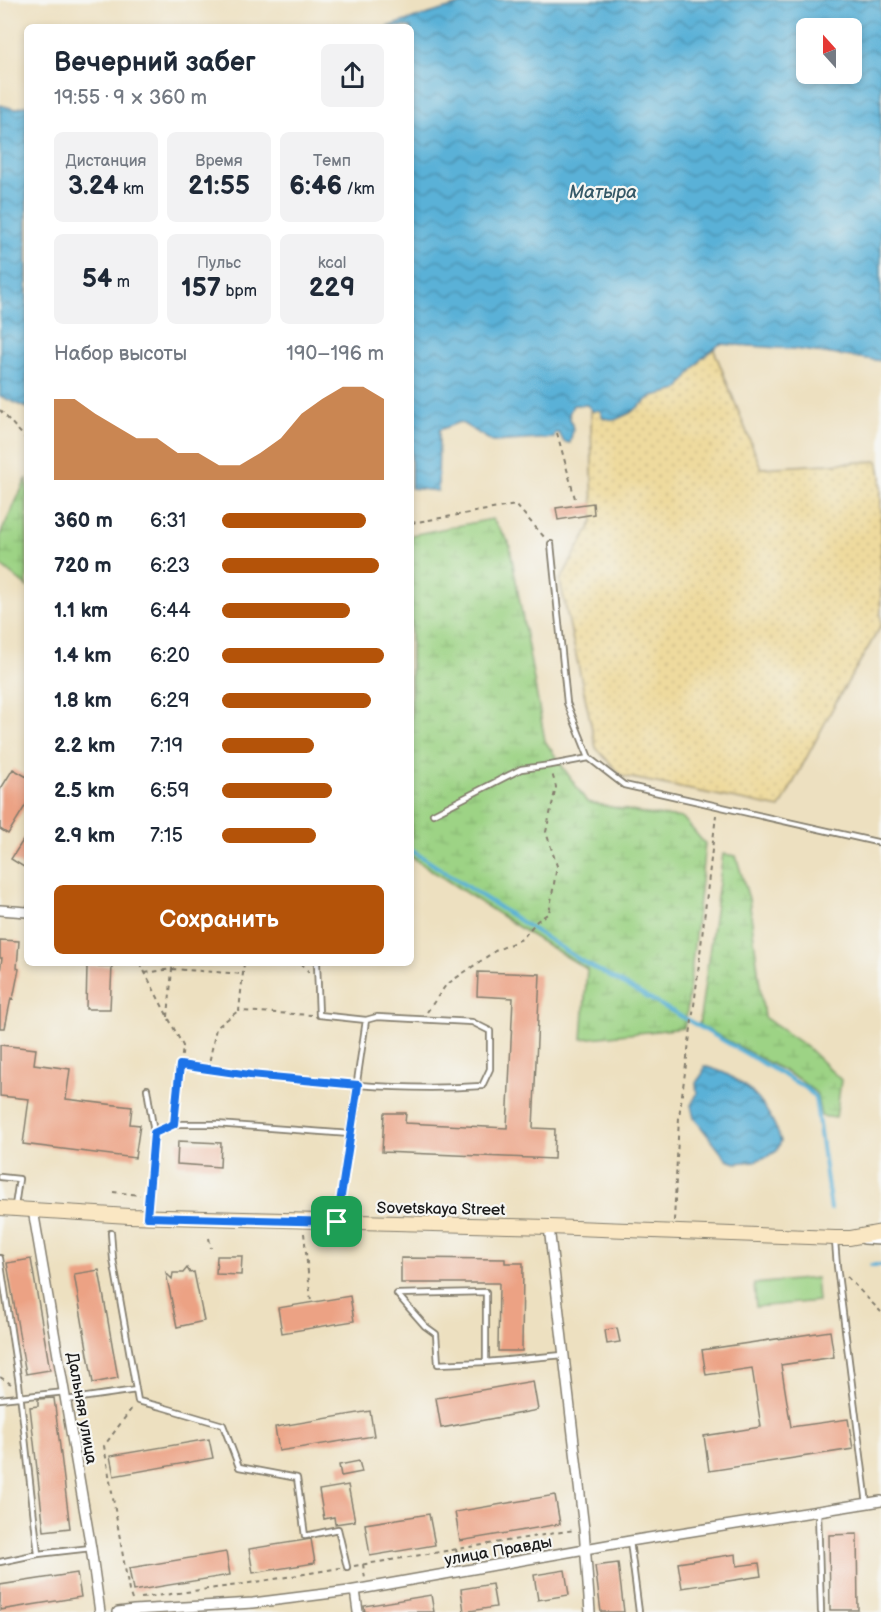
<!DOCTYPE html>
<html lang="ru">
<head>
<meta charset="utf-8">
<style>
	:root { --surface:#fff; --page:#f2f2f3; --text:#1f2937; --muted:#747a83; --accent:#b45309 }
	body { margin:0; font-family:"Balsamiq Sans",sans-serif; background:var(--page); color:var(--text); height:100vh; display:flex; flex-direction:column; font-size:22px; white-space:nowrap }
	* { box-sizing:border-box; margin:0 }
	p { font-size:20px; color:var(--muted) }
	.icon { flex:none; width:33px; height:33px; fill:none; stroke:currentColor; stroke-width:2; stroke-linecap:round; stroke-linejoin:round }
	.map { position:relative; flex:1; overflow:hidden }
	.drawer { position:absolute; left:24px; top:24px; width:390px; height:942px; display:flex; flex-direction:column; background:var(--surface); border-radius:9px; box-shadow:0 3px 9px #0003 }
	.drawer>* { flex:none }
	.needle { width:39px; rotate:339deg }
	.buttons { position:absolute; left:796px; top:18px; display:grid; gap:12px }
	.buttons a { display:grid; place-items:center; width:66px; height:66px; border-radius:9px; background:var(--surface); box-shadow:0 3px 9px #0003; font-size:30px }
	.pin { position:absolute; display:grid; place-items:center; width:51px; height:51px; color:#fff; margin:-26px; border-radius:12px; box-shadow:0 3px 9px #0006 }
	.round { display:grid; place-items:center; flex:none; width:63px; height:63px; border-radius:9px; background:var(--page) }
	.headline { display:flex; align-items:center; justify-content:space-between; height:102px; padding:0 30px }
	h1 { font-size:27px; font-weight:700; line-height:45px }
	.figures { display:grid; grid-template-columns:repeat(3,1fr); gap:9px; height:102px; padding:6px 30px }
	.figures div { display:grid; align-content:center; border-radius:9px; background:var(--page); text-align:center }
	.figures b { font-size:26px; font-weight:700 }
	.figures small { font-size:16px; font-weight:400 }
	.figures p { font-size:16px }
	.chart { height:168px; padding:12px 30px }
	.chart p { display:flex; justify-content:space-between }
	.chart svg { width:100%; height:108px; margin-top:6px; fill:var(--accent); opacity:.7 }
	.action { display:flex; gap:12px; margin-top:auto; padding:12px 30px }
	.action a { flex:1; height:69px; border-radius:9px; background:var(--accent); color:#fff; font-size:24px; font-weight:700; line-height:69px; text-align:center }
	ul { padding:0 30px; list-style:none; font-size:20px }
	li { display:grid; grid-template-columns:96px 72px 1fr; align-items:center; height:45px }
	li i { height:15px; border-radius:8px; background:var(--accent) }
	.map>svg:first-child { display:block }
	.grass { fill:#9dd385; stroke:#5c7850; stroke-width:1.5 }
	.wetland { fill:url(#wetland-marsh); stroke:#5c7850; stroke-width:1.5 }
	.sand { fill:url(#sand-dots); stroke:#857b5d; stroke-width:1.5 }
	.water { fill:url(#water-waves); stroke:#3b667a; stroke-width:1.5; fill-rule:evenodd }
	.lines { fill:none; stroke-linecap:round; stroke-linejoin:round }
	.stream { stroke:#5ab1d7; stroke-width:4 }
	.building { fill:#eca284 }
	.lane-casing { stroke:#847e6e; stroke-width:8 }
	.street-casing { stroke:#847e6e; stroke-width:12 }
	.secondary-casing { stroke:#847e6e; stroke-width:16 }
	.path { stroke:#847e6e; stroke-width:2; stroke-dasharray:4.5 4.5; stroke-linecap:butt }
	.lane { stroke:#fff; stroke-width:4.5 }
	.street { stroke:#fff; stroke-width:9 }
	.secondary { stroke:#fae7c3; stroke-width:14 }
	.route-casing { stroke:#fff; stroke-width:12 }
	.route { stroke:#1a73e8; stroke-width:8 }
	.labels { text-anchor:middle; stroke-width:4.5; stroke-linejoin:round; paint-order:stroke }
	.street-label { font-size:16px; fill:#1c1c1c; stroke:#f6f6f2 }
	.water-label { font-size:18px; font-style:italic; fill:#355867; stroke:#f6f6f2 }
</style>
</head>
<body>
<div class="map">
<svg width="881" height="1612" viewBox="0 0 881 1612">
	<defs>
		<pattern id="wetland-marsh" width="20" height="14" patternUnits="userSpaceOnUse" patternTransform="scale(1.5)"><rect width="20" height="14" fill="#9dd385"/><path d="M1 5h8M5 5V1M11 12h8M15 12V8" fill="none" stroke="#87b572"/></pattern>
		<pattern id="sand-dots" width="8" height="8" patternUnits="userSpaceOnUse" patternTransform="scale(1.5)"><rect width="8" height="8" fill="#eeda9e"/><path d="M2 2h.1M6 6h.1" fill="none" stroke="#ccba88" stroke-width="1.8" stroke-linecap="round"/></pattern>
		<pattern id="water-waves" width="16" height="10" patternUnits="userSpaceOnUse" patternTransform="scale(1.5)"><rect width="16" height="10" fill="#5ab1d7"/><path d="M0 5q4-4 8 0t8 0" fill="none" stroke="#4a8fae"/></pattern>
	</defs>
	<rect width="100%" height="100%" fill="#f6f6f2"/>
	<filter id="ink" filterUnits="userSpaceOnUse"><feTurbulence type="fractalNoise" baseFrequency=".0167" numOctaves="2"/><feDisplacementMap in="SourceGraphic" scale="12" xChannelSelector="R" yChannelSelector="G"/><feConvolveMatrix kernelMatrix="1 2 1 2 8 2 1 2 1" color-interpolation-filters="sRGB"/></filter>
	<filter id="wash" filterUnits="userSpaceOnUse"><feTurbulence type="fractalNoise" baseFrequency=".008" numOctaves="4" result="noise"/><feDisplacementMap in="SourceGraphic" scale="24" xChannelSelector="R" yChannelSelector="G"/><feGaussianBlur stdDeviation="1.35" result="paint"/><feColorMatrix in="noise" values="0 0 0 0 0 0 0 0 0 0 0 0 0 0 0 0 0 1.4 0 .05"/><feComposite in="paint" operator="in"/></filter>
	<g filter="url(#wash)">
		<rect width="100%" height="100%" fill="#ede0c0"/>
		<path class="grass" d="M816,1278L818,1301L756,1307L754,1284Z"/>
		<path class="wetland" d="M27,478V587L0,565V535Z
			M492,519L509,542L545,741L587,802L646,814L683,818L705,844L686,1019L684,1028L582,1039L587,969L529,934L411,857V535Z
			M723,854L736,856L749,899L764,1017L808,1048L841,1080L836,1118L821,1116L816,1093L797,1078L699,1025Z"/>
		<path class="sand" d="M705,327L761,468L878,461L881,475V626L836,702L780,808L622,776L596,748L560,581L593,521L590,367Z"/>
		<path class="water" d="M475,0H881V361L794,349L720,344L701,359L678,390L653,396L630,413L615,420L603,418L600,411L597,410L594,412L587,405H573L569,414L573,429L570,443L564,442L559,433H555L554,438L493,442L460,422L439,430L438,491L411,488V27H386ZM807,28H852V74H807Z
			M0,105L15,109L27,105V408L0,396Z
			M704,1066C711,1068 719,1070 726,1074C754,1088 771,1112 781,1141L777,1151L768,1156L755,1161L736,1163L727,1160L694,1118L691,1105L697,1094L696,1083L703,1073Z"/>
		<g class="lines">
			<path class="stream" d="M411,850L580,960L686,1019L806,1088L815,1097L831,1209
				M871,1265H881"/>
		</g>
		<g id="blocks">
			<path class="building" d="M593,503L594,514L558,520L556,508Z
				M13,769L27,777V803L8,834L0,829V790Z
				M27,834V869L11,859Z
				M0,940L19,941L17,968L19,969L13,999L11,998L5,1028H0V971L2,958H0Z
				M87,966H112L110,1009H86Z
				M478,972L540,974L533,1128L555,1129L554,1159L382,1152L384,1113H406L405,1123L507,1128L513,998L477,996Z
				M0,1045L36,1049L34,1064L70,1069L66,1099L132,1107L130,1124L140,1125L135,1158L23,1144L29,1099L0,1096Z
				M178,1141L221,1143L220,1167L177,1164Z
				M217,1256H242L241,1275L216,1274Z
				M401,1258L505,1259V1263H523L522,1351H498L499,1283H401Z
				M31,1259L50,1370L26,1374L7,1263Z
				M187,1268L190,1273L194,1272L204,1321L177,1327L166,1273L172,1279L173,1273H183Z
				M99,1270L118,1378L93,1383L74,1274Z
				M350,1296L354,1321L282,1333L278,1308Z
				M617,1328L620,1342L607,1344L605,1330Z
				M830,1331L834,1357L781,1365L791,1427L848,1419L853,1449L709,1471L704,1436L761,1427L752,1368L706,1375L702,1350Z
				M533,1381L538,1410L441,1428L436,1398Z
				M54,1398L70,1528L44,1531L30,1407L38,1406V1399Z
				M370,1411L374,1436L279,1451L275,1427Z
				M209,1439L213,1458L114,1476L110,1456Z
				M359,1461L362,1472L341,1476L339,1465Z
				M348,1485L355,1521L335,1524L334,1517L324,1519L319,1490Z
				M555,1495L560,1524L460,1541L455,1512Z
				M429,1514L435,1545L370,1556L365,1524Z
				M857,1534L858,1610H830L829,1535Z
				M311,1539L315,1563L253,1573L249,1549Z
				M226,1552L230,1575L133,1591L129,1568Z
				M736,1554L737,1566L759,1563L761,1576L682,1588L678,1563Z
				M618,1563L624,1612H601L595,1566Z
				M565,1570L569,1595L538,1600L534,1575Z
				M77,1573L81,1597L0,1610V1585Z
				M492,1584L496,1607L464,1612L461,1589Z
				M431,1595L434,1612H365L364,1606Z"/>
		</g>
	</g>
	<g filter="url(#ink)">
		<use href="#blocks" fill-opacity="0" stroke="#847e6e" stroke-width="1.5"/>
		<g class="lines">
			<g class="lane-casing">
				<path id="lane" d="M551,544L567,703L589,758L624,785L881,843
					M433,814L521,769L551,765L589,758
					M317,963L319,1015L366,1020L337,1219
					M358,1085C399,1088 440,1089 482,1086L490,1069V1031L472,1022L377,1017L366,1020
					M154,1133L174,1124H216L350,1134
					M0,1177L19,1179L15,1206
					M147,1214L154,1133L147,1089
					M111,1233L113,1259L138,1401L162,1407L223,1425L239,1467L297,1478L305,1536L338,1529L347,1567
					M835,1241L837,1266L867,1504
					M0,1258L19,1384L38,1554
					M486,1362L438,1364L436,1334L425,1326L397,1294L486,1292V1362L563,1355
					M0,1399L65,1392
					M66,1400L136,1390
					M818,1512L821,1612
					M630,1541L639,1612
					M0,1562L38,1554L91,1548"/>
			</g>
			<g class="street-casing">
				<path id="street" d="M0,910L27,912
					M33,1210L91,1548L100,1612
					M549,1227L584,1529L590,1612
					M864,1239L881,1240
					M355,1590L358,1612
					M118,1612L134,1610L253,1603L349,1591L630,1541L881,1501"/>
			</g>
			<g class="secondary-casing">
				<path id="secondary" d="M0,1208L129,1216L549,1227L835,1238H850L881,1232"/>
			</g>
			<path class="path" d="M0,410L27,440
				M557,433L576,502
				M411,523L516,505L545,538
				M140,963L183,1046L175,1116
				M244,963L239,1011L311,1015
				M301,963L309,972
				M114,965L118,963
				M145,973L172,969L244,974
				M427,1012L446,985L495,951L522,939L537,921L549,913L557,866L546,832L556,787L552,773
				M168,1017L172,969L174,963
				M181,1065L250,1075L347,1084
				M208,1069L216,1028L238,1011
				M113,1192L140,1195
				M674,1221L679,1117L695,998L716,815
				M304,1233L311,1302
				M209,1238L211,1248
				M847,1277L881,1312
				M0,1377L11,1384
				M456,1549L458,1561
				M363,1564L365,1579
				M354,1566L574,1530
				M141,1598L238,1585L340,1568
				M132,1600L129,1591L104,1446L132,1408"/>
			<use href="#lane" class="lane"/>
			<use href="#street" class="street"/>
			<use href="#secondary" class="secondary"/>
		</g>
	</g>
	<g class="lines" filter="url(#ink)">
		<g class="route-casing">
			<path id="route" d="M180,1065L250,1075L358,1085L337,1222L147,1217L154,1133L174,1124Z"/>
		</g>
		<use href="#route" class="route"/>
	</g>
	<g class="labels">
		<g class="street-label">
			<text transform="translate(441 1208) rotate(1)" y="6">Sovetskaya Street</text>
			<text transform="translate(83 1408) rotate(80)" y="6">Дальняя улица</text>
			<text transform="translate(498 1550) rotate(-10)" y="6">улица Правды</text>
		</g>
		<g class="water-label">
			<text x="603" y="198">Матыра</text>
		</g>
	</g>
</svg>
<div class="buttons">
<a><svg class="needle" viewBox="-14 -14 28 28"><path d="M0-13l5 13h-10z" fill="#e53935"/><path d="M0 13l5-13h-10z" fill="#747a83"/></svg></a>
</div>
<div class="pin" style="left:337px;top:1222px;background:#1e9e55"><svg class="icon" aria-label="arrive" viewBox="0 0 24 24"><path d="M6 21V4h12l-3 4 3 4H6"/></svg></div>
<section class="drawer">
<div class="headline"><div><h1>Вечерний забег</h1><p>19:55 · 9 × 360 m</p></div><a class="round"><svg class="icon" aria-label="share" viewBox="0 0 24 24"><path d="M12 15V3M7 8l5-5 5 5M5 13v7h14v-7"/></svg></a></div>
<div class="figures">
<div><p>Дистанция</p><b>3.24<small> km</small></b></div>
<div><p>Время</p><b>21:55</b></div>
<div><p>Темп</p><b>6:46<small> /km</small></b></div>
</div>
<div class="figures">
<div><b>54<small> m</small></b></div>
<div><p>Пульс</p><b>157<small> bpm</small></b></div>
<div><p>kcal</p><b>229</b></div>
</div>
<div class="chart"><p><span>Набор высоты</span>190–196 m</p>
<svg viewBox="0 0 160 44" preserveAspectRatio="none"><path d="M0 44V11L10 11L20 17L30 22L40 27L50 27L60 33L70 33L80 38L90 38L100 33L110 27L120 17L130 11L140 6L150 6L160 11V44z"/></svg>
</div>
<ul>
<li><b>360 m</b>6:31<i style="width:89%"></i></li>
<li><b>720 m</b>6:23<i style="width:97%"></i></li>
<li><b>1.1 km</b>6:44<i style="width:79%"></i></li>
<li><b>1.4 km</b>6:20<i style="width:100%"></i></li>
<li><b>1.8 km</b>6:29<i style="width:92%"></i></li>
<li><b>2.2 km</b>7:19<i style="width:57%"></i></li>
<li><b>2.5 km</b>6:59<i style="width:68%"></i></li>
<li><b>2.9 km</b>7:15<i style="width:58%"></i></li>
</ul>
<div class="action"><a>Сохранить</a></div>
</section>
</div>
</body>
</html>
